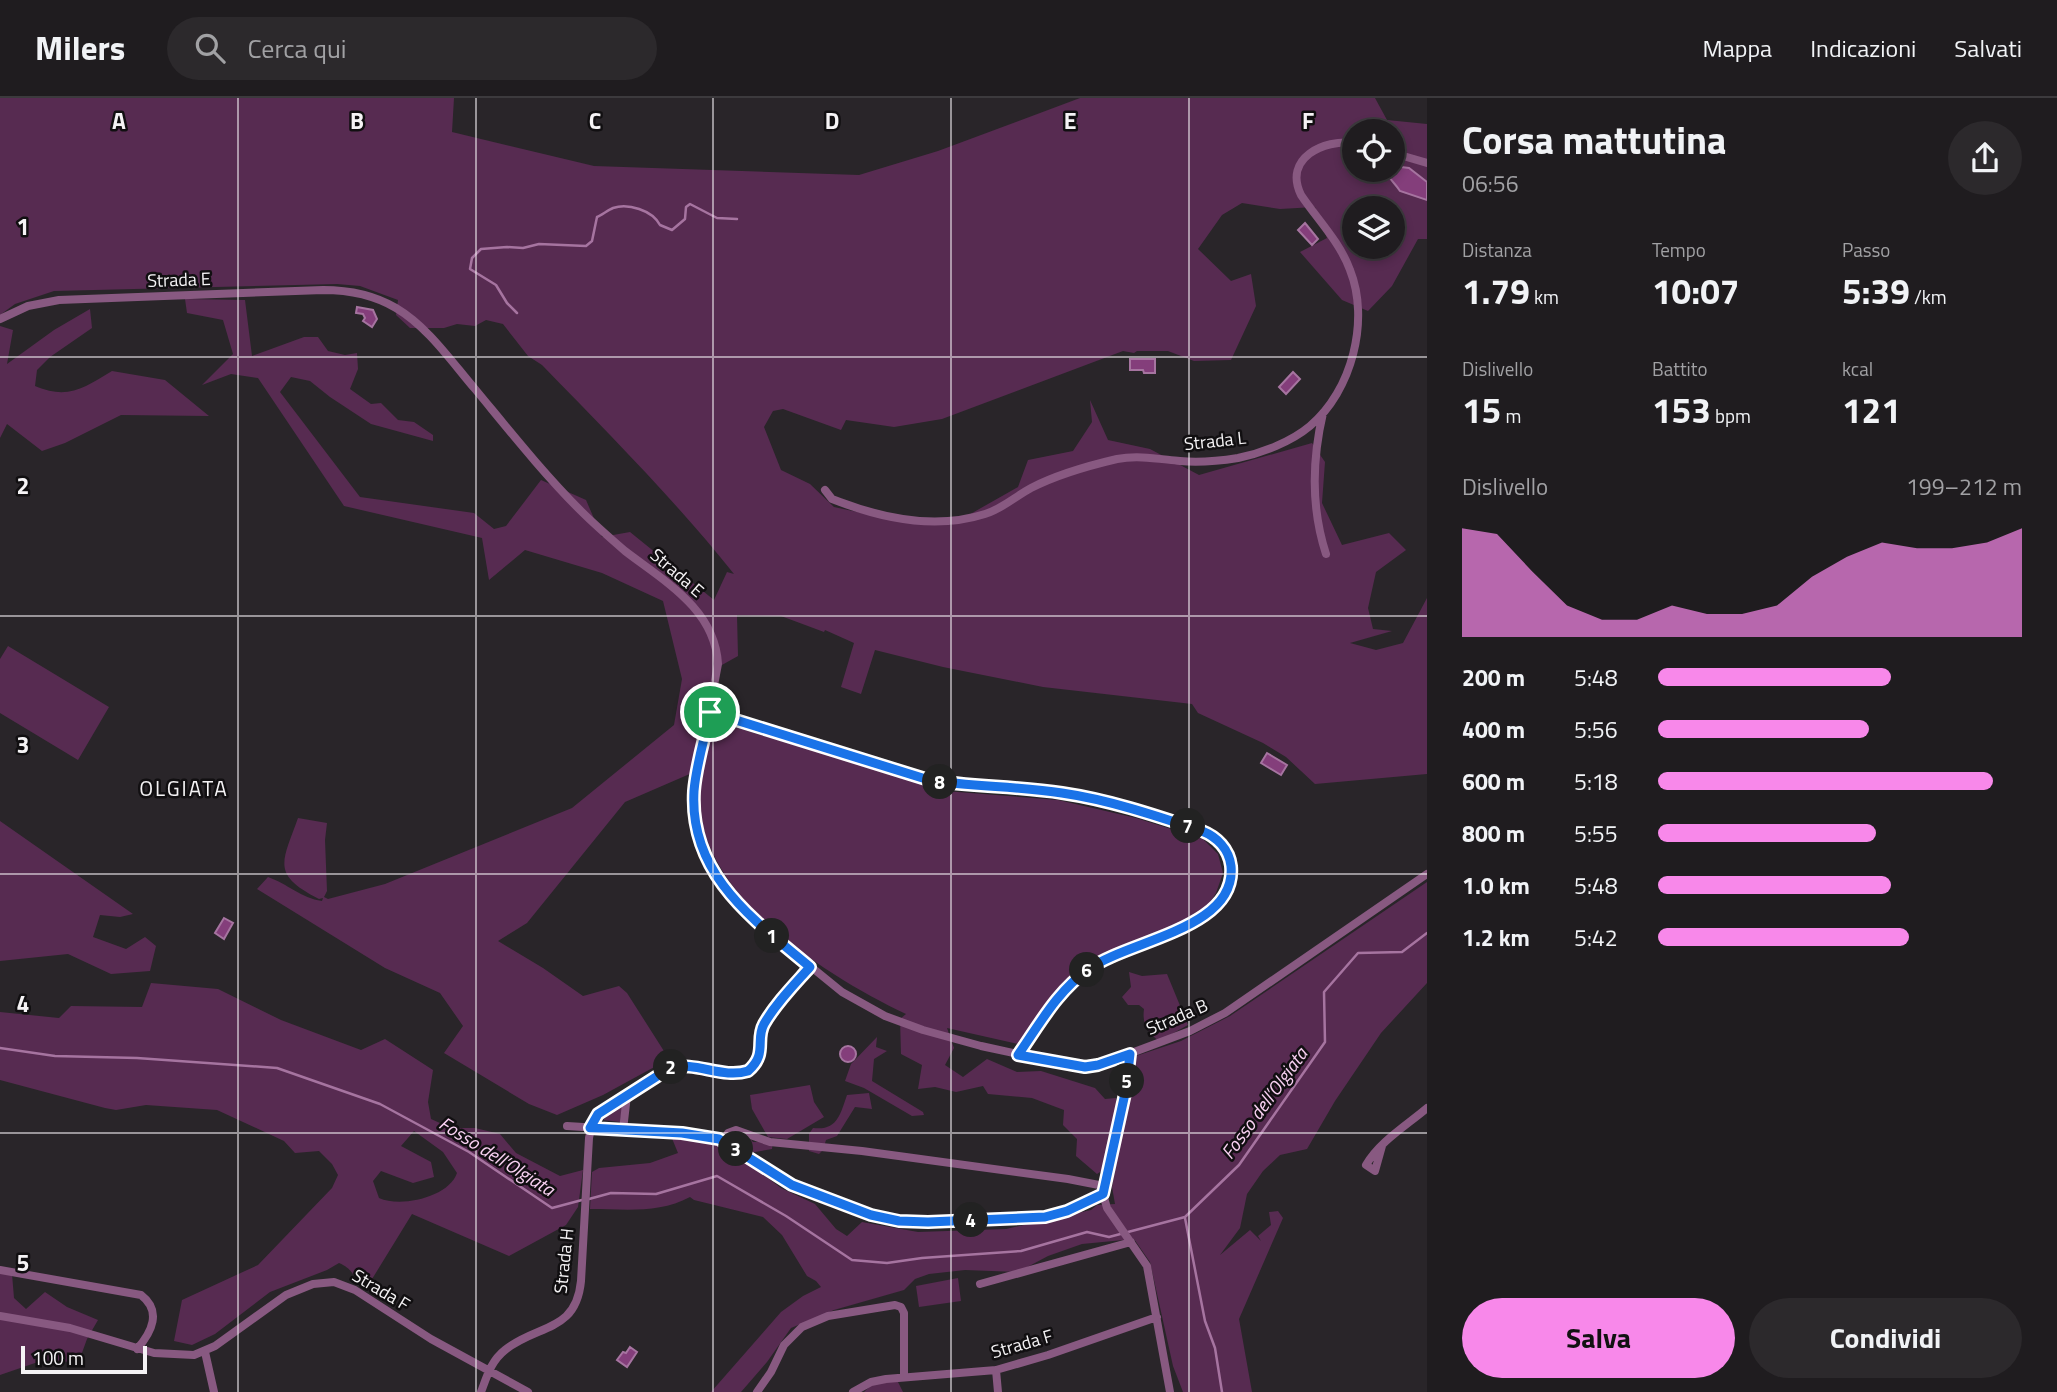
<!DOCTYPE html>
<html lang="it">
<head>
<meta charset="utf-8">
<style>
	:root { --surface:#1f1c1f; --page:#2c292c; --text:#f1f3f6; --muted:#a1a1a4; --line:#3c3a3d; --accent:#f888ea }
	body { margin:0; font-family:"Titillium Web",sans-serif; background:var(--page); color:var(--text); height:100vh; display:flex; flex-direction:column; font-size:26px; white-space:nowrap }
	* { box-sizing:border-box; margin:0 }
	p { font-size:23px; color:var(--muted) }
	.icon { flex:none; width:38px; height:38px; fill:none; stroke:currentColor; stroke-width:2; stroke-linecap:round; stroke-linejoin:round }
	.map { position:relative; flex:1; overflow:hidden }
	.side { display:flex; flex-direction:column; background:var(--surface); width:630px }
	.side>* { flex:none }
	.fabs { position:absolute; left:1342px; top:21px; display:grid; gap:14px }
	.fabs a { display:grid; place-items:center; width:63px; height:63px; border-radius:50%; background:var(--surface); box-shadow:0 4px 10px #0003,0 0 0 2px var(--line); font-size:35px }
	.scale { position:absolute; left:21px; bottom:18px; width:126px; box-sizing:border-box; padding-left:7px; border:4px solid #f5f3f5; border-top:0; font-size:19px; line-height:24px; white-space:nowrap; color:#f5f3f5; -webkit-text-stroke:5px #110f11; paint-order:stroke }
	.pin { position:absolute; display:grid; place-items:center; width:60px; height:60px; color:#fff; margin:-30px; border:4px solid #fff; border-radius:50%; box-shadow:0 2px 7px #0007 }
	.km { position:absolute; width:35px; height:35px; margin:-18px; border-radius:50%; background:#222; color:#fff; font-size:19px; line-height:35px; text-align:center }
	.round { display:grid; place-items:center; flex:none; width:74px; height:74px; border-radius:37px; background:var(--page) }
	.summary { display:flex; align-items:center; justify-content:space-between; height:119px; padding:0 35px }
	h1 { font-size:38px; font-weight:700; line-height:52px }
	.metrics { display:grid; grid-template-columns:repeat(3,1fr); gap:10px; height:119px; padding:7px 35px }
	.metrics div { display:grid; align-content:center }
	.metrics b { font-size:35px; font-weight:700 }
	.metrics small { font-size:19px; font-weight:400 }
	.metrics p { font-size:19px }
	.chart { height:196px; padding:14px 35px }
	.chart p { display:flex; justify-content:space-between }
	.chart svg { width:100%; height:126px; margin-top:7px; fill:var(--accent); opacity:.7 }
	.action { display:flex; gap:14px; margin-top:auto; padding:14px 35px }
	.action a { flex:1; height:80px; border-radius:42px; background:var(--accent); color:#111; font-size:28px; font-weight:700; line-height:80px; text-align:center }
	.action a+a { background:var(--page); color:var(--text) }
	ul { padding:0 35px; list-style:none; font-size:23px }
	li { display:grid; grid-template-columns:112px 84px 1fr; align-items:center; height:52px }
	li i { height:18px; border-radius:9px; background:var(--accent) }
	header { display:flex; align-items:center; gap:42px; box-sizing:border-box; height:98px; padding:0 35px; background:var(--surface); border-bottom:2px solid var(--line) }
	header strong { font-size:33px }
	nav { display:flex; gap:38px; margin-inline-start:auto; font-size:24px }
	.search { width:490px; height:63px; background:var(--page); display:flex; align-items:center; gap:18px; box-sizing:border-box; padding:0 24px; border-radius:38px; color:var(--muted); font-size:26px }
	main { display:flex; flex:1; min-height:0 }
	.map>svg:first-child { display:block }
	.green { fill:#572b51; fill-rule:evenodd }
	.water { fill:#843e7b; stroke:#a674a0; stroke-width:2 }
	.lines { fill:none; stroke-linecap:round; stroke-linejoin:round }
	.stream { stroke:#a674a0; stroke-width:2.5 }
	.street { stroke:#885981; stroke-width:8 }
	.route-casing { stroke:#fff; stroke-width:14 }
	.route { stroke:#1a73e8; stroke-width:9 }
	.grid { fill:none; stroke:#f5f3f5; stroke-width:2; stroke-opacity:0.55 }
	.labels { text-anchor:middle; stroke-width:5; stroke-linejoin:round; paint-order:stroke }
	.street-label { font-size:18px; fill:#f5f3f5; stroke:#110f11 }
	.water-label { font-size:19px; font-style:italic; fill:#fad2f3; stroke:#110f11 }
	.quarter-label { font-size:21px; letter-spacing:2px; fill:#f5f3f5; stroke:#110f11 }
	.grid-label { font-size:23px; text-anchor:middle; font-weight:bold; fill:#f5f3f5; stroke:#110f11; stroke-width:5; stroke-linejoin:round; paint-order:stroke }
</style>
</head>
<body>
<header>
<strong>Milers</strong>
<div class="search"><svg class="icon" aria-label="search" viewBox="0 0 24 24"><circle cx="10" cy="10" r="6"/><path d="M15 15l6 6"/></svg>Cerca qui</div>
<nav><a>Mappa</a><a>Indicazioni</a><a>Salvati</a></nav>
</header>
<main>
<div class="map">
<svg width="1427" height="1294" viewBox="0 0 1427 1294">
	<rect width="100%" height="100%" fill="#292529"/>
	<path class="green" d="M0,0H454L452,34L594,68L859,77L938,53L1080,0H1375L1387,22L1427,26V141H1418L1392,188L1368,213L1342,202L1300,154L1327,140L1315,109L1280,111L1242,105L1222,117L1198,151L1231,183L1251,176L1256,208L1231,262L1194,263L1168,253H1137L1134,255L1123,253L942,321L894,329L846,322L841,332L783,311L773,313L764,329L781,372L810,386L834,409L876,418L951,427L1018,389L1028,362L1073,353L1092,324L1090,302L1108,342L1150,351L1199,377L1312,345L1325,364L1322,405L1342,447L1389,435L1406,452L1376,474L1368,510L1373,531L1392,533L1350,545L1376,552L1403,545L1427,500V676L1315,686L1286,659L1263,645L1198,615L1192,606L1043,589L943,569L875,552L861,596L841,589L854,545L825,532L824,534L781,518L737,517L738,558L713,572L692,675L625,704L527,825L498,843L543,870L583,898L619,888L627,895L669,961L603,997L557,1017L529,1006L444,955L463,928L440,895L385,870L257,791L268,779C288,786 301,800 322,803L323,800L319,801C271,776 282,765 298,720L327,725L325,742L327,793L324,799L328,801L385,786L572,710L674,627L682,581L663,503L602,475L525,452L489,482L482,440L344,408L258,280L231,276L202,287L233,256L223,222L187,215L185,201L245,202L252,258L304,239H318L328,253L345,257L357,255L358,271L350,291L371,306L381,305L398,322L414,324L433,337V343L371,326L330,299L310,283L291,279L280,294L360,399L474,415L494,431L506,428L541,382L586,402L602,439L630,434L714,502L727,474L734,476C675,402 608,335 542,267L528,258L503,226L486,222L475,228L457,226L444,230H410L396,217L398,202L360,188L337,186L54,193L15,206L0,217ZM1354,33H1393V72H1354ZM1354,110H1393V149H1354Z
		M90,211L92,230L50,259L37,272L35,288C68,302 84,290 112,273L165,282L209,318L121,317L65,345L42,353L7,326L0,340V228L13,232L7,266L54,232Z
		M8,548L109,609L78,662L0,615V561Z
		M715,623L945,693L1058,702L1136,720L1203,741L1218,756L1223,775L1216,795L1205,812L1182,825L1095,859L1070,877L1018,946L947,930L954,950L945,967L963,979L987,961L1017,974L1041,973L1095,990L1105,1001L1116,1000L1117,1055L1106,1070L1097,1076L1076,1058L1077,1041L1063,1027L1064,1012L1032,1000L988,996L983,988L956,994L935,989L918,991L922,967L901,956L900,921L906,916C832,881 719,810 702,723C695,691 706,654 715,623Z
		M0,723L133,816L120,819L100,817L93,839L126,851L145,839L156,848L150,873L111,876L68,856L0,863Z
		M1427,784V885L1381,935L1335,1003L1307,1051L1280,1057L1263,1073L1247,1096L1240,1130L1220,1157L1250,1132L1261,1143L1258,1138L1271,1127L1269,1114L1278,1113L1283,1120L1239,1221L1252,1294H1183L1173,1268L1150,1164L1134,1141L1082,1146L1048,1158L1018,1174L965,1172L929,1176L915,1181L904,1192L834,1212L791,1230L767,1264L741,1294H711L781,1214L803,1198L821,1189L816,1183L807,1178L782,1137L763,1119L694,1102L690,1099C659,1116 624,1111 590,1111L592,1074L599,1070L650,1065L678,1055L671,1038L718,1043L742,1031L753,1044L773,1043L772,1051L738,1057L781,1090L815,1106L836,1131L847,1138L862,1124L918,1134L1006,1131L1091,1112L1097,1107L1115,1106L1112,1089L1136,958L1181,943L1230,918Z
		M1129,874L1142,878L1167,876L1188,927L1159,943C1147,934 1142,925 1144,911L1139,907H1128L1122,899L1131,889Z
		M151,885L218,891L281,922L361,952L385,941L433,972L428,1004L431,1021L451,1030H475L500,1036L516,1055L560,1078L583,1072L578,1109L566,1127L509,1158L412,1116L369,1186C350,1181 356,1172 339,1165L327,1172L270,1194L215,1236L192,1247L174,1243L182,1202L258,1167L332,1090L338,1077L332,1066L319,1053L295,1055L284,1043L217,1012L146,1007L116,1012L105,1010L0,982V914L59,920L71,908L142,909ZM414,1033L443,1054L457,1075C449,1099 401,1110 379,1100L373,1083L381,1073L413,1085L434,1079L431,1064L401,1048Z
		M877,939L876,949L887,953L874,961L872,983L923,1014L924,1017L912,1018L864,990L845,983L851,966Z
		M810,987L814,1004L824,1019L787,1041L768,1039L752,1011L750,997Z
		M869,995L872,1011L855,1009L837,1038L826,1042L823,1052L819,1056L809,1053V1036L813,1030C837,1033 840,1017 847,997Z
		M620,1005L623,1006L620,1024L603,1022Z
		M0,1174L12,1176L14,1200L26,1211L45,1194L67,1209L98,1222L87,1241L79,1263L35,1265L0,1277Z
		M958,1180L961,1203L919,1209L916,1188Z
		M884,1284H898L903,1294H864L871,1287Z"/>
	<path class="water" d="M1393,68L1409,70L1427,84V102L1400,93C1395,85 1388,80 1385,72H1393Z
		M1305,125L1318,141L1312,147L1298,132Z
		M357,209L373,212L377,221L372,229L363,223L365,220L363,216L356,215Z
		M1130,261H1155V275H1144L1143,272H1130Z
		M1293,274L1300,281L1286,296L1279,289Z
		M1267,655L1287,667L1281,677L1261,665Z
		M224,820L233,825L224,841L215,835Z
		M840 956a8 8 0 1 1 16 0a8 8 0 1 1-16 0Z
		M630,1249L637,1254L627,1269L617,1262L623,1254L626,1255Z"/>
	<g class="lines">
		<path class="stream" d="M517,215L507,205L496,187L470,171L472,160L481,151L507,149L523,150L539,146L586,148L592,143L597,119C602,117 608,112 613,110C628,105 652,112 660,127L672,132L685,121L686,109L690,106L717,120L737,121
			M0,950L55,958L137,960L277,970L380,1006L469,1054L552,1110L582,1102
			M589,1101L611,1095L656,1096L717,1078L786,1118L852,1162L887,1165L922,1160L1021,1153L1087,1134L1109,1139L1185,1119L1239,1067L1325,944L1324,894L1358,855L1402,854L1427,835
			M1185,1120L1205,1223L1215,1250L1222,1294"/>
		<path class="street" d="M1393,55L1427,65
			M0,221L28,208L59,202L323,192C348,192 374,197 396,210C428,229 451,263 475,291C509,332 543,375 581,413C595,427 610,440 625,453C664,483 715,511 718,566L694,693L696,723L703,751L713,773L732,800L761,828L842,894L885,918L923,932L981,948L1078,969L1091,968L1110,963L1190,933L1225,915L1427,776
			M1323,315C1312,362 1311,410 1326,456
			M825,392L832,401L840,404C885,421 938,431 985,416C1002,411 1016,398 1031,390C1058,376 1087,368 1117,361C1138,357 1159,361 1180,363C1199,365 1219,363 1238,360C1262,355 1291,344 1310,328C1352,293 1370,222 1350,172C1340,144 1317,121 1301,97C1283,60 1324,41 1354,45
			M710,614L929,682C973,689 1018,688 1062,695C1110,702 1157,718 1202,733C1217,739 1229,751 1231,768C1237,831 1128,842 1089,871C1059,892 1039,926 1018,957
			M1130,956L1127,985L1103,1096L1107,1110L1147,1168L1170,1294
			M567,1028L682,1035L715,1039L792,1087L886,1121L928,1124L1045,1119L1063,1115L1103,1096
			M623,1032L627,997
			M724,1043L728,1035L736,1032L770,1044L862,1053L1068,1081L1104,1088
			M1382,1048L1375,1073L1366,1067C1379,1044 1407,1027 1427,1010
			M0,1172L141,1197C162,1213 152,1234 137,1251
			M980,1186L1131,1144
			M0,1218L70,1230L154,1255L194,1257L215,1248L286,1197L313,1186L334,1184L355,1192L431,1241L528,1294
			M205,1254L214,1294
			M996,1272L998,1294
			M481,1294C487,1278 491,1263 505,1252C537,1226 576,1235 581,1183L589,1040L592,1026L596,1018L662,973C690,959 721,986 750,971C767,953 756,946 762,930C770,907 794,887 810,869
			M757,1294L771,1274L784,1247L802,1229L828,1218L895,1207L901,1209L904,1215V1279
			M853,1294L871,1284L886,1281L996,1272L1048,1257L1157,1219"/>
	</g>
	<g class="lines">
		<g class="route-casing">
			<path id="route" d="M710,614L929,682C973,689 1018,688 1062,695C1110,702 1157,718 1202,733C1217,739 1229,751 1231,768C1237,831 1129,842 1089,871C1058,892 1039,927 1018,957L1085,969L1098,967L1130,956L1126,991L1103,1096L1067,1113L1045,1119L928,1124L899,1123L871,1117L792,1087L719,1041L682,1035L590,1030L598,1016L670,970C696,963 722,981 748,973C768,956 755,942 764,926C776,905 794,887 810,869C754,822 689,777 694,693C696,667 705,640 710,614Z"/>
		</g>
		<use href="#route" class="route"/>
	</g>
	<path class="grid" d="M238,0V1294M476,0V1294M713,0V1294M951,0V1294M1189,0V1294M0,259H1427M0,518H1427M0,776H1427M0,1035H1427"/>
	<g class="labels">
		<g class="street-label">
			<text transform="translate(179 182) rotate(-2)" y="6">Strada E</text>
			<text transform="translate(1215 343) rotate(-6)" y="6">Strada L</text>
			<text transform="translate(677 475) rotate(41)" y="6">Strada E</text>
			<text transform="translate(1177 919) rotate(-23)" y="6">Strada B</text>
			<text transform="translate(564 1163) rotate(-84)" y="6">Strada H</text>
			<text transform="translate(381 1192) rotate(31)" y="6">Strada F</text>
			<text transform="translate(1022 1246) rotate(-16)" y="6">Strada F</text>
		</g>
		<g class="water-label">
			<text transform="translate(1264 1005) rotate(-54)" y="7">Fosso dell’Olgiata</text>
			<text transform="translate(497 1058) rotate(32)" y="7">Fosso dell’Olgiata</text>
		</g>
		<g class="quarter-label">
			<text x="184" y="698">OLGIATA</text>
		</g>
	</g>
	<g class="grid-label">
		<text x="119" y="31">A</text>
		<text x="357" y="31">B</text>
		<text x="595" y="31">C</text>
		<text x="832" y="31">D</text>
		<text x="1070" y="31">E</text>
		<text x="1308" y="31">F</text>
		<text x="23" y="137">1</text>
		<text x="23" y="396">2</text>
		<text x="23" y="655">3</text>
		<text x="23" y="914">4</text>
		<text x="23" y="1173">5</text>
	</g>
</svg>
<div class="fabs">
<a><svg class="icon" aria-label="locate" viewBox="0 0 24 24"><circle cx="12" cy="12" r="6"/><path d="M12 2v4M12 18v4M2 12h4M18 12h4"/></svg></a>
<a><svg class="icon" aria-label="layers" viewBox="0 0 24 24"><path d="M12 4l9 5-9 5-9-5zM3 14l9 5 9-5"/></svg></a>
</div>
<div class="scale">100 m</div>
<div class="pin" style="left:710px;top:614px;background:#1e9e55"><svg class="icon" aria-label="arrive" viewBox="0 0 24 24"><path d="M6 21V4h12l-3 4 3 4H6"/></svg></div>
<b class="km" style="left:772px;top:838px">1</b>
<b class="km" style="left:671px;top:969px">2</b>
<b class="km" style="left:736px;top:1051px">3</b>
<b class="km" style="left:971px;top:1122px">4</b>
<b class="km" style="left:1127px;top:983px">5</b>
<b class="km" style="left:1087px;top:872px">6</b>
<b class="km" style="left:1188px;top:728px">7</b>
<b class="km" style="left:940px;top:684px">8</b>
</div>
<section class="side">
<div class="summary"><div><h1>Corsa mattutina</h1><p>06:56</p></div><a class="round"><svg class="icon" aria-label="share" viewBox="0 0 24 24"><path d="M12 15V3M7 8l5-5 5 5M5 13v7h14v-7"/></svg></a></div>
<div class="metrics">
<div><p>Distanza</p><b>1.79<small> km</small></b></div>
<div><p>Tempo</p><b>10:07</b></div>
<div><p>Passo</p><b>5:39<small> /km</small></b></div>
</div>
<div class="metrics">
<div><p>Dislivello</p><b>15<small> m</small></b></div>
<div><p>Battito</p><b>153<small> bpm</small></b></div>
<div><p>kcal</p><b>121</b></div>
</div>
<div class="chart"><p><span>Dislivello</span>199–212 m</p>
<svg viewBox="0 0 160 44" preserveAspectRatio="none"><path d="M0 44V6L10 8L20 21L30 33L40 38L50 38L60 33L70 36L80 36L90 33L100 23L110 16L120 11L130 13L140 13L150 11L160 6V44z"/></svg>
</div>
<ul>
<li><b>200 m</b>5:48<i style="width:64%"></i></li>
<li><b>400 m</b>5:56<i style="width:58%"></i></li>
<li><b>600 m</b>5:18<i style="width:92%"></i></li>
<li><b>800 m</b>5:55<i style="width:60%"></i></li>
<li><b>1.0 km</b>5:48<i style="width:64%"></i></li>
<li><b>1.2 km</b>5:42<i style="width:69%"></i></li>
</ul>
<div class="action"><a>Salva</a><a>Condividi</a></div>
</section>
</main>
</body>
</html>
